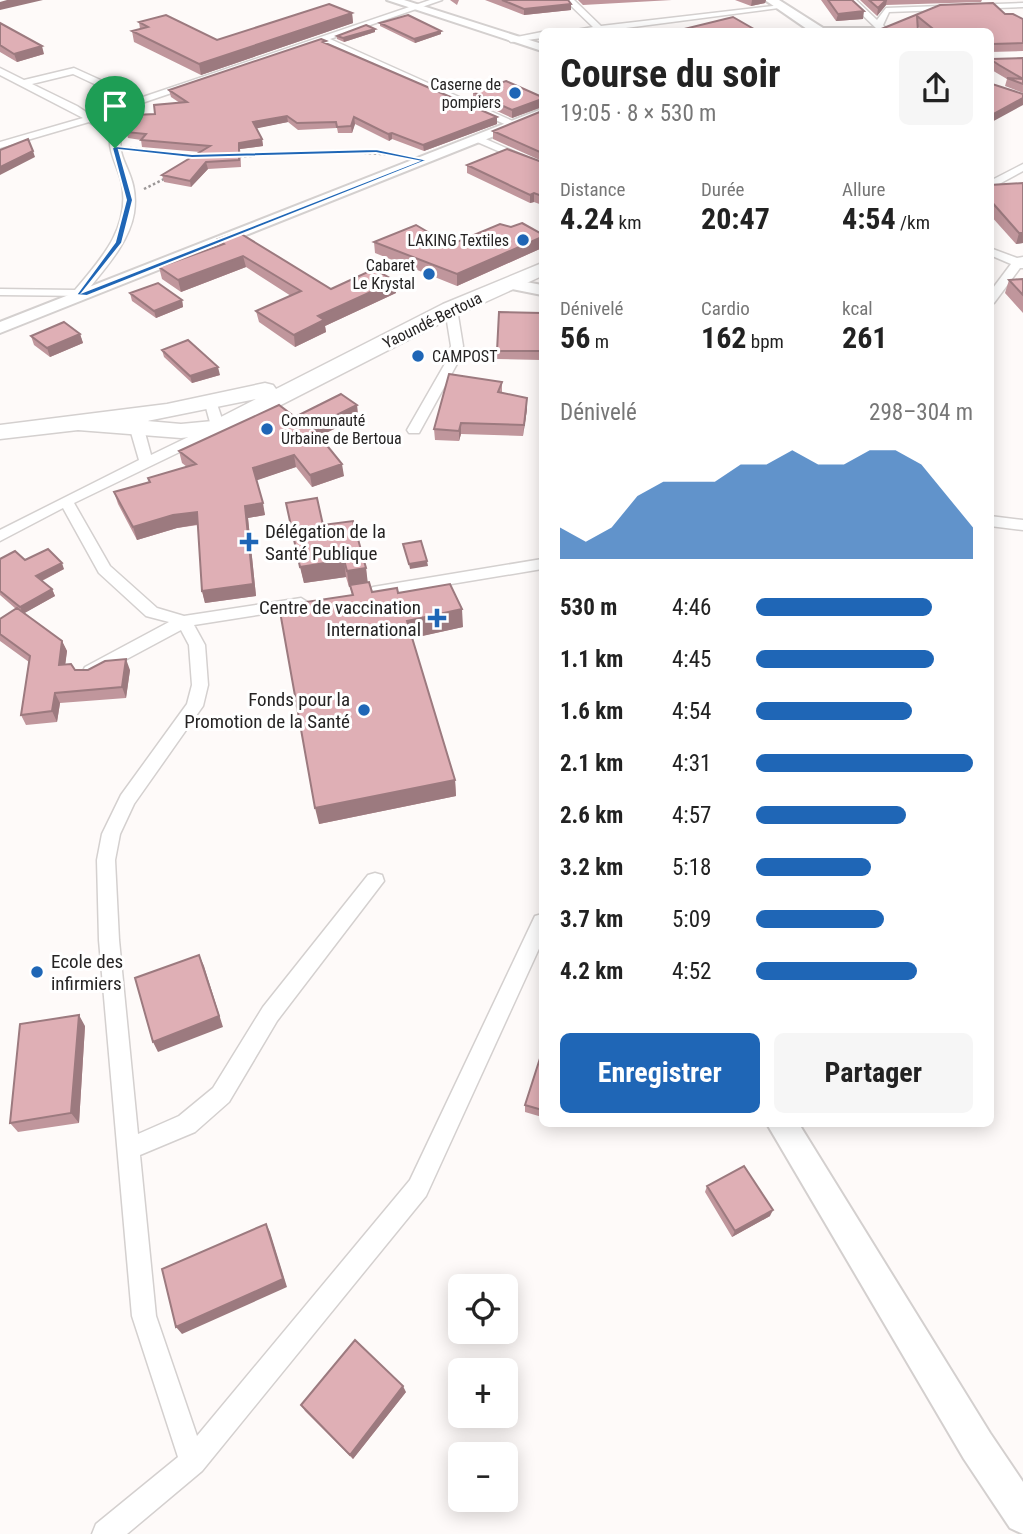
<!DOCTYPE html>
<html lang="fr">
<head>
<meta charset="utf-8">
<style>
	:root { --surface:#fff; --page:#f6f6f6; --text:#222; --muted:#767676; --accent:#1f66b6 }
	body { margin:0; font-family:"Roboto Condensed",sans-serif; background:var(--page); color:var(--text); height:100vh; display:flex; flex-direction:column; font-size:26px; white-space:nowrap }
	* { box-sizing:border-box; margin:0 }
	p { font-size:23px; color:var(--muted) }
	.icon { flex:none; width:38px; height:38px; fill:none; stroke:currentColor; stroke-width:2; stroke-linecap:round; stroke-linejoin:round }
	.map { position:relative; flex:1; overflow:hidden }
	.drawer { position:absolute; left:539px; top:28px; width:455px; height:1099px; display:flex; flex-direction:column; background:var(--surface); border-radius:10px; box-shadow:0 4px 18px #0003 }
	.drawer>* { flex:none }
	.controls { position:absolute; left:448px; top:1274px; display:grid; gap:14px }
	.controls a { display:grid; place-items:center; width:70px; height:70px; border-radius:10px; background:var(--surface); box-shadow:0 4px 18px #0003; font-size:35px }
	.pin { position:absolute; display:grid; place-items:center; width:60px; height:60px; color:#fff; margin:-72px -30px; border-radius:50% 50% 50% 0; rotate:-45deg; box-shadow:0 0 7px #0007 }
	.pin .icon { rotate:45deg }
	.round { display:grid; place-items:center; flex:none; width:74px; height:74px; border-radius:10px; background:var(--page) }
	.head { display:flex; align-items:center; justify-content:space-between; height:119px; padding:0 21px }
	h1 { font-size:38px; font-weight:700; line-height:52px }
	.metrics { display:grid; grid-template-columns:repeat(3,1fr); gap:10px; height:119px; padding:7px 21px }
	.metrics div { display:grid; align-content:center }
	.metrics b { font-size:30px; font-weight:700 }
	.metrics small { font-size:19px; font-weight:400 }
	.metrics p { font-size:19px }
	.chart { height:196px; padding:14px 21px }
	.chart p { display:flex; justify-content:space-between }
	.chart svg { width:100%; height:126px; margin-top:7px; fill:var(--accent); opacity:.7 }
	.cta { display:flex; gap:14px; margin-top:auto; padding:14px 21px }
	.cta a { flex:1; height:80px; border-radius:10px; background:var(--accent); color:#fff; font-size:28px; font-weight:700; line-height:80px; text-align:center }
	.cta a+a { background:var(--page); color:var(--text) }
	ul { padding:0 21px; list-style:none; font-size:23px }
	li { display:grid; grid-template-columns:112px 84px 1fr; align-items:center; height:52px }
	li i { height:18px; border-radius:9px; background:var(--accent) }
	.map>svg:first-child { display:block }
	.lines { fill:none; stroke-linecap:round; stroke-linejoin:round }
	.street-casing { stroke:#d4d0cf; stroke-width:3 }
	.secondary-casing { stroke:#d4d0cf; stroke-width:4 }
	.highway-casing { stroke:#d4d0cf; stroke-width:3 }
	.path { stroke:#9b9797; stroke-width:2.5; stroke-dasharray:2.5 2.5; stroke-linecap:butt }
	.street { fill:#fff; fill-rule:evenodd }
	.secondary { fill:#fff; fill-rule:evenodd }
	.highway { fill:#fff; fill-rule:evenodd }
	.wall { fill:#c0969c }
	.shaded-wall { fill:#9c7a7f }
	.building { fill:#dfafb5; stroke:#9c7a7f; stroke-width:2 }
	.route { fill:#1f66b6; stroke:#fff; stroke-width:2; fill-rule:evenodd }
	.poi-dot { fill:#1f66b6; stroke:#fff; stroke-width:2.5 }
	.labels { text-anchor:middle; stroke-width:6; stroke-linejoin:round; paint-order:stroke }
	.far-poi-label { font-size:16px; fill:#262424; stroke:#fff; text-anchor:end }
	.far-street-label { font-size:16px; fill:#262424; stroke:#fff }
	.poi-label { font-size:19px; fill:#262424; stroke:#fff; text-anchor:start }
</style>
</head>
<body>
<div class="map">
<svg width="1023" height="1534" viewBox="0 0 1023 1534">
	<rect width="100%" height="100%" fill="#fefaf9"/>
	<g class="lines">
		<g class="street-casing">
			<path id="street" d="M430,0H442L330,39L517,123V127H511L322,42L142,103C94,157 142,159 134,213C129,243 105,268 87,291L91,294L89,296L0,295V289L75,290C101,259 130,228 122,184C119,168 108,153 110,136L89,122L0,148V142L83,118L0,75V68L24,80L74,68L140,98ZM73,74L133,102L112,129L77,106L32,84Z
				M565,0H574L601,26L782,5L786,7L595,32H565L593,27Z
				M847,0H856L877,20L886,8L1023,3V7L889,12L883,25L889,32H880Z
				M542,32V38L511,42L507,39Z
				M475,137H481L542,164V170L475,141Z
				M1023,164V171L990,189V181Z
				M990,248L1017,258L1023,257V268H1020L994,303L990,304V292L1011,264L990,255Z
				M451,305L457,309L463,346L458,362L419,433H409L407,430L446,362L451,346L445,309Z
				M211,400L217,404L225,428L223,431L74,503L110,566L157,608L184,616L301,598L309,603L301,608L194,625L205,645L208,685L203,706L134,804L120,834L115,860L119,940L138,1134L179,1116L213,1088L263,1007L368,875L375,873L382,875L384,881L277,1021L229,1102L195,1132L140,1155L156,1316L197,1436L410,1180L535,916L542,914V942L426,1196L202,1471L127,1534H92L96,1524L178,1457L132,1316L99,940L97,860L102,834L121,795L187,704L192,685L189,645L181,630L97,675H85L83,671L85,667L169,622L146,616L99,573L63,508L0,541V530L139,460L130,429L140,411H150L152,414L144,429L151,455L211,426L205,404Z
				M990,516L1023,520V530L990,526Z
				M542,559V569L373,597L365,592L373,587Z"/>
		</g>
		<g class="secondary-casing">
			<path id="secondary" d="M387,0H404L542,44V51Z
				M765,0H779L823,28H875L881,32H802L807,29Z
				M542,109V117L0,333V322Z
				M510,279L542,285V295L512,289L503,292L495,287Z
				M767,1124H799L990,1433L1023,1482V1534L1010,1528L964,1459Z"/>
		</g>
		<g class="highway-casing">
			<path id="highway" d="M542,263V276L459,314L226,433L181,438L78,430L0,439V425L167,404L265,383L273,385L276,389L443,304ZM256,399L213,421L181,424L147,421Z"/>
		</g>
		<path class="path" d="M130,148L198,156
			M234,157L336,151L397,155
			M144,189L168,177"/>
		<use href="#street" class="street"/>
		<use href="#secondary" class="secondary"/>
		<use href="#highway" class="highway"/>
	</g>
	<path class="wall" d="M450,0H459L457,5Z
		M485,0H568L571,4V10L524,15Z
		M578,0H672L583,5Z
		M735,0H766L765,3L751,6Z
		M821,0H852L863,19L836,21Z
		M860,0H982L981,2L886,5L877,16Z
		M940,5L1005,14L1023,19V51L990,52V32H925L917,26L874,32Z
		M352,13L353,23L201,75L134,42L132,31L140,29L139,22L217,40Z
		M0,23L44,54L17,62L0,52Z
		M380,23L441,34L415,43L380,26Z
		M375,32L344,42L337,39V36Z
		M327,44L497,124L424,151L392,139L389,141L355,124L352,133H338L337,128L298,130L288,122L256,128L262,139L263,146L240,149L241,167L208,169L191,187L164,182L162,175L200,152L142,147L141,140L128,138L126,132L155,114L180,103L171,97L169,90Z
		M990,58L991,59L1023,58V93L1005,86L1007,79L990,69Z
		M473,92L542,97V107L512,118L473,100Z
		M542,111V161L493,139V131Z
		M542,162V205L534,202L530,203L467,173V165Z
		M1023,183V243L1016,244L990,215V185Z
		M511,227L542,234V248L457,286L375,253L374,242L450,245Z
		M218,239L331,289L396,293L325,326L326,332L295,347L259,322L256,311L291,296L246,267L181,292L162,279L159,267L219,245Z
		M1023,279V313L1005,293L1009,280Z
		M130,293L182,300L183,307L156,318L132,301Z
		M541,313V360L497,359V351Z
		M80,334L83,343L50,357L34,345L31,336Z
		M162,350L220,375L192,383L164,357Z
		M502,382V393L527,409L523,436L461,434L459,441L435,440L434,429Z
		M357,405L358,417L320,436L344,476L312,487L296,467L256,480L265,515L248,518L256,596L205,603L202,591L198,525L177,528L137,540L118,504L114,492L149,482L148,478L187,467L182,463L179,451L295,417Z
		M286,503L323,525L366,568L367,582L372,592L398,593L463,627L412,638L455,780L456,796L319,824L352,595L350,587H349L346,577L304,583Z
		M0,559L25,560L64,569L42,581L52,589L55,596L24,613L62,641L67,651L65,664L75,670H130L126,698L60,703L57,722L26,725L21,715L29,662L0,641V619L16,609L0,595Z
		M85,1026L79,1123L18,1132L10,1123Z
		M542,1052V1117L525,1112V1105Z
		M707,1186L770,1216L732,1237L705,1192Z
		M406,1392L353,1459L305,1411L301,1405Z"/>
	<path class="shaded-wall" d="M7,0H43L0,10V2Z
		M752,0H766L765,3L751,6Z
		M886,0H887L886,5L877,16L878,8Z
		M571,4V10L524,15V9Z
		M864,11L863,19L836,21L838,14Z
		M352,13L353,23L201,75L199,64Z
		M375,29V32L344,42L343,38Z
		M441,31V34L415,43L414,39Z
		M42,46L44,54L17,62L14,54Z
		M1023,98V105L990,123V116Z
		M542,99V107L512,118V110Z
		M287,116L288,122L254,129L253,122Z
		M354,117L355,124L352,133L351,126Z
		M497,117V124L424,151L423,145Z
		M392,133V139L389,141L388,134Z
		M262,139L263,146L240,149L241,167L239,143Z
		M33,151L35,157L0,175V167Z
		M206,162L208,169L191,187L190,181Z
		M534,193V202L530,203V195Z
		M1019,233H1023V243L1016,244Z
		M542,237V248L457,286V274Z
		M243,256L246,267L181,292L178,280Z
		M395,281L396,293L325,326L326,332L295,347L294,335L318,316Z
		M182,300L183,307L156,318L154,311Z
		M80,334L83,343L50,357L47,348Z
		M218,367L220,375L192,383L190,376Z
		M527,398V409L523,436L524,425Z
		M357,405L358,417L314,439L312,427Z
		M461,423V434L459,441V431Z
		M294,455L296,467L255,481L253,468Z
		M342,464L344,476L312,487L310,475Z
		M263,503L265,515L248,518L256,596L205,603L202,591L245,506Z
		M197,512L200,524L177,528L137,540L133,527L173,515Z
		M344,560L346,577L304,583L300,567Z
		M427,561L428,566L410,569L409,564Z
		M62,563L64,569L39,582L36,576Z
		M366,568L368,584L349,587L347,571Z
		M52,589L55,596L23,614L20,607Z
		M462,609L463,627L409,639L407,621Z
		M62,641L67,651L64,675L59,665Z
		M126,659L130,670L126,698L122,687Z
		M55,693L60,703L57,722L52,711Z
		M455,780L456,796L319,824L315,808Z
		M199,955L204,966L223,1027L158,1052L153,1042Z
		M79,1015L85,1026L79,1123L71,1113Z
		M773,1210L770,1216L732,1237L735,1231Z
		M266,1224L270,1232L287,1287L182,1334L176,1327Z
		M403,1386L406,1392L353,1459L350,1455Z"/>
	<path class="building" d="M502,0H568L571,4L524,9Z
		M828,0H852L864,11L838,14Z
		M869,0H886L878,8Z
		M993,3L1005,14H1013L1023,19V43L992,44L990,46V32H937L917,16L918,32H874L940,5Z
		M329,4L352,13L199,64L132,31L148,27L139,22L166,15L217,40Z
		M408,15L441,31L414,39L380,23Z
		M733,17L759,32H672Z
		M0,23L42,46L14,54L0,45Z
		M366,25L375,29L343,38L337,36Z
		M321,39L326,41L323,42L497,117L423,145L392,133L388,134L354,117L351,126L337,127L336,122L297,123L287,116L253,122L262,139L239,143V160L206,162L190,181L162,175L210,146L141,140L146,134L126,132L134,115L155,114L154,105L187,102L169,90Z
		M990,58L991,59L1023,58V79L999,65L990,59Z
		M1007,78L1023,79V84Z
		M990,80L992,84L1023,94V98L990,116Z
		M506,81L542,97V99L512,110L473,92Z
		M542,111V153L493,131Z
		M28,139L33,151L0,167V150Z
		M507,149L542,162V196L534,193L530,195L467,165Z
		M1023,183V233H1019L990,200V185Z
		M522,223L542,234V237L457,274L374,242L416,225L450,245L500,224L511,227Z
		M238,232L331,289L374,269L395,281L318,316L324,320L294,335L256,311L301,291L243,256L178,280L159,267L224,244L218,239Z
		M1023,279V295L1009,280Z
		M158,283L182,300L154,311L130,293Z
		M499,312L541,313V351H497Z
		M64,322L80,334L47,348L31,336Z
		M188,340L218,367L190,376L162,350Z
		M449,374L502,382L498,392L527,398L524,425L461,423L459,431L434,429Z
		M341,394L357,405L312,427L342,464L310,475L294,455L253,468L263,503L245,506L253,584L202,591L197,512L173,515L133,527L114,492L150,482L148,478L196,464L179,451L279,405L295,417Z
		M317,498L323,525L353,521L366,568L347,571L344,560L300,567L286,503Z
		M421,541L427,561L409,564L403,544Z
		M48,549L62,563L36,576L52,589L20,607L0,591V559L15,551L25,560Z
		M369,582L372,592L397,588L398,593L450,584L462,609L407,621L455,780L315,808L279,606L353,595L350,585Z
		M17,608L62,641L59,665L71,664L75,670H88L105,661L126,659L122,687L55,693L52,711L21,715L30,656L0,634V619Z
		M199,955L219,1016L153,1042L135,978Z
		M79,1015L71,1113L10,1123L20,1024Z
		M542,1052V1110L525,1105Z
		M744,1166L773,1210L735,1231L707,1186Z
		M266,1224L283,1279L176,1327L162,1269Z
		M355,1340L403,1386L350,1455L301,1405Z"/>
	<path class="route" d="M115,146L192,154L376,149L428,160L87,296L76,295L115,242L126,200L112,148ZM119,150L192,158L376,153L418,161L83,292L122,243L133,200Z"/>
	<g class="poi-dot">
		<circle cx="515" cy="93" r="7"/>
		<circle cx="523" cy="240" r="7"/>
		<circle cx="429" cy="274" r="7"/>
		<circle cx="418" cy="356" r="7"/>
		<circle cx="267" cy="429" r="7"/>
		<path d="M245.5 531.5h7v7h7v7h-7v7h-7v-7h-7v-7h7z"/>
		<path d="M433.5 607.5h7v7h7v7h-7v7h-7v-7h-7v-7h7z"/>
		<circle cx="364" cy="710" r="7"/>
		<circle cx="37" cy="972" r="7"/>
	</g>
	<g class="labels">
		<g class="far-poi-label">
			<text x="501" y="90">Caserne de<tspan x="501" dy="18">pompiers</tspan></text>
			<text x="509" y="246">LAKING Textiles</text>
			<text x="415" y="271">Cabaret<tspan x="415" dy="18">Le Krystal</tspan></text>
			<text x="432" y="362" text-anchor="start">CAMPOST</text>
			<text x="281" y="426" text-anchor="start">Communauté<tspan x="281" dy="18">Urbaine de Bertoua</tspan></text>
		</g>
		<g class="far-street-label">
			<text transform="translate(432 320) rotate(-26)" y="6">Yaoundé-Bertoua</text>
		</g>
		<g class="poi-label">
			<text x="265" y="538">Délégation de la<tspan x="265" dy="22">Santé Publique</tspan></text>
			<text x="421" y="614" text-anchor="end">Centre de vaccination<tspan x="421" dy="22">International</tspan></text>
			<text x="350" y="706" text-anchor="end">Fonds pour la<tspan x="350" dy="22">Promotion de la Santé</tspan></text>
			<text x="51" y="968">Ecole des<tspan x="51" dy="22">infirmiers</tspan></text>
		</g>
	</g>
</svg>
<div class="controls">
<a><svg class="icon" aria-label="locate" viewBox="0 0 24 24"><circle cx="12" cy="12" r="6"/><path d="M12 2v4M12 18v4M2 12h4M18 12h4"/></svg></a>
<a>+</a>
<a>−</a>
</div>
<div class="pin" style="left:115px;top:148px;background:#1e9e55"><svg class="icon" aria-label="arrive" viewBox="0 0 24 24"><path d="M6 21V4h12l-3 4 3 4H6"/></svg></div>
<section class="drawer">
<div class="head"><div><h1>Course du soir</h1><p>19:05 · 8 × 530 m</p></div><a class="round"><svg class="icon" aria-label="share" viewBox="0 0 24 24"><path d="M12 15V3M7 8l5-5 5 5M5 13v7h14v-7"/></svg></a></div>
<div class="metrics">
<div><p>Distance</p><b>4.24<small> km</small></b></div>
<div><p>Durée</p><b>20:47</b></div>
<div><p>Allure</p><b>4:54<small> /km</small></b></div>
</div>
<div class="metrics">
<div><p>Dénivelé</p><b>56<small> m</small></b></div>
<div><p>Cardio</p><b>162<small> bpm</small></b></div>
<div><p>kcal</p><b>261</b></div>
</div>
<div class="chart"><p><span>Dénivelé</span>298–304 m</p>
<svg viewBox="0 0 160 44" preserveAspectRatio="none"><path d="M0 44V33L10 38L20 33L30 22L40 17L50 17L60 17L70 11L80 11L90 6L100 11L110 11L120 6L130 6L140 11L150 22L160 33V44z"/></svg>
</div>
<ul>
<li><b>530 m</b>4:46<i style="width:81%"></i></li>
<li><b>1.1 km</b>4:45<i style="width:82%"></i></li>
<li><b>1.6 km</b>4:54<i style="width:72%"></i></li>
<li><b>2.1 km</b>4:31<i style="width:100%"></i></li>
<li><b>2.6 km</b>4:57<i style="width:69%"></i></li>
<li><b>3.2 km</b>5:18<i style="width:53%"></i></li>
<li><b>3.7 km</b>5:09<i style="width:59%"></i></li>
<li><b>4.2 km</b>4:52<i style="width:74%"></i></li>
</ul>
<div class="cta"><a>Enregistrer</a><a>Partager</a></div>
</section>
</div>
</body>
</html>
